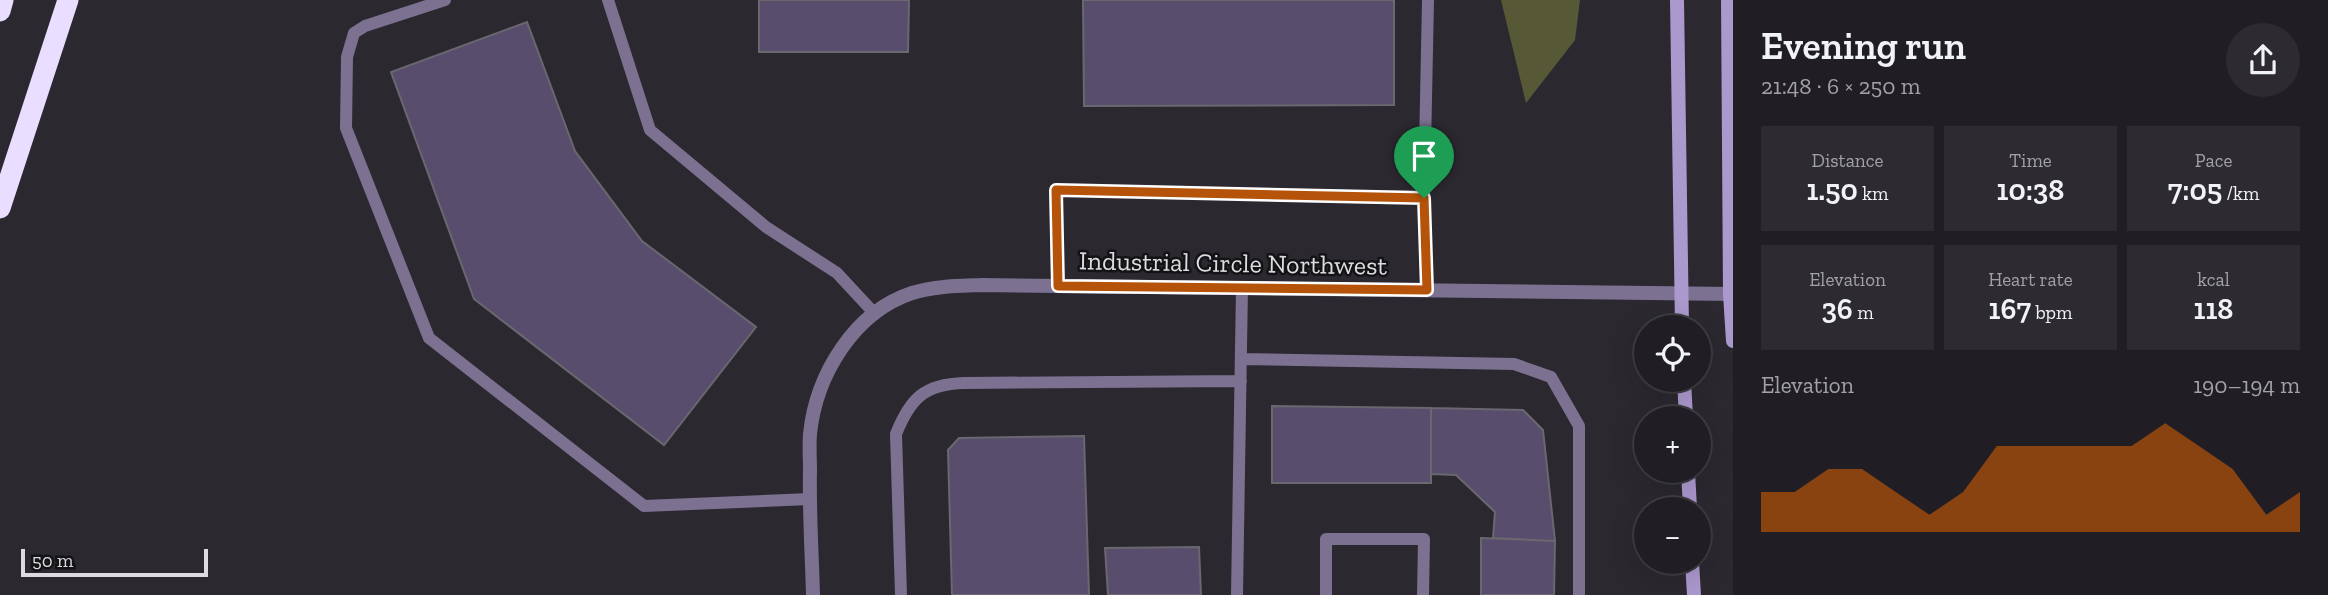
<!DOCTYPE html>
<html lang="en">
<head>
<meta charset="utf-8">
<style>
	:root { --surface:#201e24; --page:#2d2b31; --text:#f1f3f6; --muted:#a2a2a6; --line:#3d3c41; --accent:#b45309 }
	body { margin:0; font-family:"Zilla Slab",serif; background:var(--page); color:var(--text); height:100vh; display:flex; flex-direction:column; font-size:26px; white-space:nowrap }
	* { box-sizing:border-box; margin:0 }
	p { font-size:23px; color:var(--muted) }
	.icon { flex:none; width:38px; height:38px; fill:none; stroke:currentColor; stroke-width:2; stroke-linecap:round; stroke-linejoin:round }
	.map { position:relative; flex:1; overflow:hidden }
	.drawer { display:flex; flex-direction:column; background:var(--surface); width:595px }
	.drawer>* { flex:none }
	.controls { position:absolute; left:1634px; top:315px; display:grid; gap:14px }
	.controls a { display:grid; place-items:center; width:77px; height:77px; border-radius:50%; background:var(--surface); box-shadow:0 7px 28px #0002,0 0 0 2px var(--line); font-size:35px }
	.scale { position:absolute; left:21px; bottom:18px; width:187px; box-sizing:border-box; padding-left:7px; border:4px solid #dddbe0; border-top:0; font-size:19px; line-height:24px; white-space:nowrap; color:#dddbe0; -webkit-text-stroke:5px #131215; paint-order:stroke }
	.pin { position:absolute; display:grid; place-items:center; width:60px; height:60px; color:#fff; margin:-72px -30px; border-radius:50% 50% 50% 0; rotate:-45deg; box-shadow:0 0 7px #0007 }
	.pin .icon { rotate:45deg }
	.round { display:grid; place-items:center; flex:none; width:74px; height:74px; border-radius:37px; background:var(--page) }
	.overview { display:flex; align-items:center; justify-content:space-between; height:119px; padding:0 28px }
	h1 { font-size:38px; font-weight:600; line-height:52px }
	.metrics { display:grid; grid-template-columns:repeat(3,1fr); gap:10px; height:119px; padding:7px 28px }
	.metrics div { display:grid; align-content:center; border-radius:0px; background:var(--page); text-align:center }
	.metrics b { font-size:30px; font-weight:600 }
	.metrics small { font-size:19px; font-weight:400 }
	.metrics p { font-size:19px }
	.chart { height:196px; padding:14px 28px }
	.chart p { display:flex; justify-content:space-between }
	.chart svg { width:100%; height:126px; margin-top:7px; fill:var(--accent); opacity:.7 }
	main { display:flex; flex:1; min-height:0 }
	.map>svg:first-child { display:block }
	.water { fill:#575936 }
	.building { fill:#584d6d; stroke:#6a676f; stroke-width:2 }
	.lines { fill:none; stroke-linecap:round; stroke-linejoin:round }
	.lane { stroke:#7c7191; stroke-width:12 }
	.street { stroke:#7c7191; stroke-width:14 }
	.secondary { stroke:#ab98cd; stroke-width:14 }
	.highway { stroke:#e9deff; stroke-width:21 }
	.route-casing { stroke:#fff; stroke-width:14 }
	.route { stroke:#b45309; stroke-width:9 }
	.labels { text-anchor:middle; stroke-width:5; stroke-linejoin:round; paint-order:stroke }
	.street-label { font-size:26px; fill:#dddbe0; stroke:#131215 }
</style>
</head>
<body>
<main>
<div class="map">
<svg width="1733" height="595" viewBox="0 0 1733 595">
	<rect width="100%" height="100%" fill="#2b2830"/>
	<path class="water" d="M1501,0H1580L1575,40L1526,103Z"/>
	<path class="building" d="M759,0H909L908,52H759Z
		M1083,0H1394V105L1084,106Z
		M527,22L575,151L642,241L756,327L664,445L474,299L391,72Z
		M1272,406L1431,408V483H1272Z
		M1431,408L1523,410L1543,430L1555,541L1493,538L1495,512L1456,475L1431,474Z
		M1084,436L1089,595H952L948,450L959,438Z
		M1481,538L1555,541L1554,595H1481Z
		M1199,547L1201,595H1108L1105,548Z"/>
	<g class="lines">
		<path class="lane" d="M445,0L365,26L354,33L347,57L346,128L429,338L644,506L810,499
			M608,0L650,130L766,227L837,273L875,314
			M1424,198L1428,0
			M1057,286L1056,190L1424,198L1427,290
			M1241,359L1514,364L1551,377L1579,426V595
			M901,595L896,434C910,399 924,384 964,383L1241,381
			M1237,595L1242,287
			M1326,595V539H1424L1423,595"/>
		<path class="street" d="M813,595C812,554 809,513 810,471C810,459 809,446 810,434C816,375 854,312 912,293C934,286 959,286 982,285L1733,294"/>
		<path class="secondary" d="M1677,0L1682,327
			M1728,0L1730,294L1733,341
			M1684,380L1686,418
			M1688,471L1690,509
			M1692,562L1694,595"/>
		<path class="highway" d="M0,11L3,0
			M0,208L68,0"/>
	</g>
	<g class="lines">
		<g class="route-casing">
			<path id="route" d="M1056,190L1424,198L1427,290L1058,286Z"/>
		</g>
		<use href="#route" class="route"/>
	</g>
	<g class="labels">
		<g class="street-label">
			<text transform="translate(1233 263) rotate(1)" y="9">Industrial Circle Northwest</text>
		</g>
	</g>
</svg>
<div class="controls">
<a><svg class="icon" aria-label="locate" viewBox="0 0 24 24"><circle cx="12" cy="12" r="6"/><path d="M12 2v4M12 18v4M2 12h4M18 12h4"/></svg></a>
<a>+</a>
<a>−</a>
</div>
<div class="scale">50 m</div>
<div class="pin" style="left:1424px;top:198px;background:#1e9e55"><svg class="icon" aria-label="arrive" viewBox="0 0 24 24"><path d="M6 21V4h12l-3 4 3 4H6"/></svg></div>
</div>
<section class="drawer">
<div class="overview"><div><h1>Evening run</h1><p>21:48 · 6 × 250 m</p></div><a class="round"><svg class="icon" aria-label="share" viewBox="0 0 24 24"><path d="M12 15V3M7 8l5-5 5 5M5 13v7h14v-7"/></svg></a></div>
<div class="metrics">
<div><p>Distance</p><b>1.50<small> km</small></b></div>
<div><p>Time</p><b>10:38</b></div>
<div><p>Pace</p><b>7:05<small> /km</small></b></div>
</div>
<div class="metrics">
<div><p>Elevation</p><b>36<small> m</small></b></div>
<div><p>Heart rate</p><b>167<small> bpm</small></b></div>
<div><p>kcal</p><b>118</b></div>
</div>
<div class="chart"><p><span>Elevation</span>190–194 m</p>
<svg viewBox="0 0 160 44" preserveAspectRatio="none"><path d="M0 44V30L10 30L20 22L30 22L40 30L50 38L60 30L70 14L80 14L90 14L100 14L110 14L120 6L130 14L140 22L150 38L160 30V44z"/></svg>
</div>
</section>
</main>
</body>
</html>
